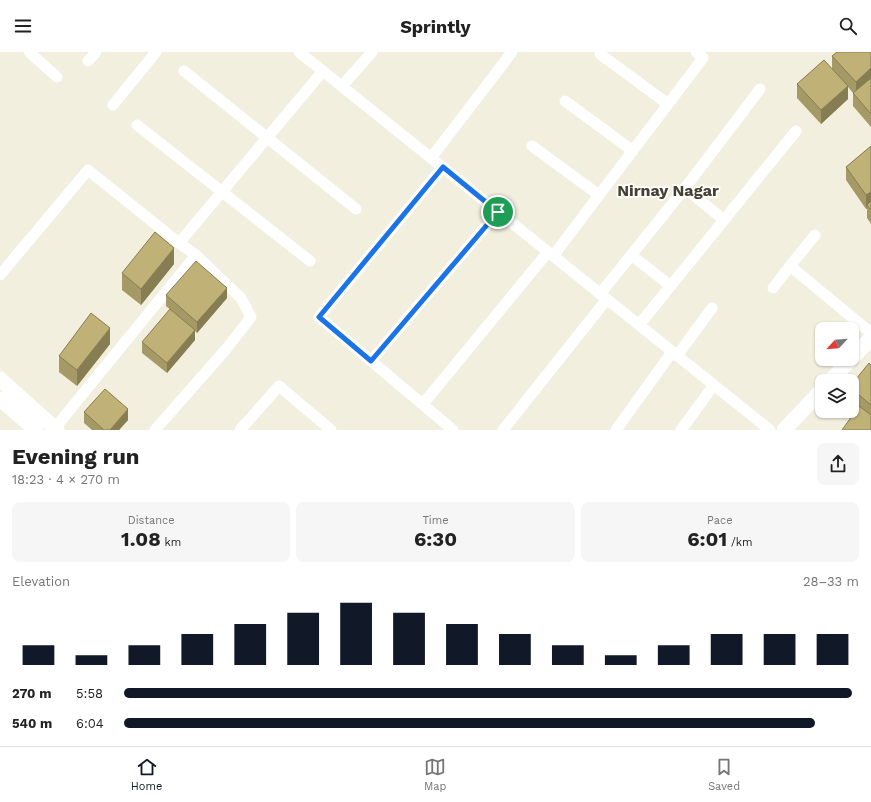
<!DOCTYPE html>
<html lang="en">
<head>
<meta charset="utf-8">
<style>
	:root { --surface:#fff; --page:#f6f6f6; --text:#222; --muted:#767676; --line:#e0e0e0; --accent:#111827 }
	body { margin:0; font-family:"Work Sans",sans-serif; background:var(--page); color:var(--text); height:100vh; display:flex; flex-direction:column; font-size:15px; white-space:nowrap }
	* { box-sizing:border-box; margin:0 }
	p { font-size:13px; color:var(--muted) }
	.icon { flex:none; width:22px; height:22px; fill:none; stroke:currentColor; stroke-width:2; stroke-linecap:round; stroke-linejoin:round }
	.map { position:relative; height:378px; overflow:hidden }
	.sheet { display:flex; flex-direction:column; background:var(--surface); flex:1 }
	.sheet>* { flex:none }
	.needle { width:26px; rotate:244deg }
	.fabs { position:absolute; left:815px; top:270px; display:grid; gap:8px }
	.fabs a { display:grid; place-items:center; width:44px; height:44px; border-radius:8px; background:var(--surface); box-shadow:0 1px 3px #0004; font-size:20px }
	.pin { position:absolute; display:grid; place-items:center; width:34px; height:34px; color:#fff; margin:-17px; border:2px solid #fff; border-radius:50%; box-shadow:0 1px 4px #0007 }
	.round { display:grid; place-items:center; flex:none; width:42px; height:42px; border-radius:8px; background:var(--page) }
	.headline { display:flex; align-items:center; justify-content:space-between; height:68px; padding:0 12px }
	h1 { font-size:22px; font-weight:700; line-height:30px }
	.metrics { display:grid; grid-template-columns:repeat(3,1fr); gap:6px; height:68px; padding:4px 12px }
	.metrics div { display:grid; align-content:center; border-radius:8px; background:var(--page); text-align:center }
	.metrics b { font-size:20px; font-weight:700 }
	.metrics small { font-size:11px; font-weight:400 }
	.metrics p { font-size:11px }
	.chart { height:112px; padding:8px 12px }
	.chart p { display:flex; justify-content:space-between }
	.chart svg { width:100%; height:72px; margin-top:4px; stroke:var(--accent); stroke-width:6 }
	ul { padding:0 12px; list-style:none; font-size:13px }
	li { display:grid; grid-template-columns:64px 48px 1fr; align-items:center; height:30px }
	li i { height:10px; border-radius:5px; background:var(--accent) }
	header { display:flex; justify-content:space-between; align-items:center; height:52px; padding:0 12px; background:var(--surface); font-size:18px; font-weight:700 }
	.menu { display:flex; justify-content:space-around; align-items:center; height:56px; border-top:1px solid var(--line); background:var(--surface); font-size:11px; color:var(--muted) }
	.menu a { display:grid; justify-items:center; gap:2px }
	.menu .active { color:var(--accent) }
	.map>svg:first-child { display:block }
	.lines { fill:none; stroke-linecap:round; stroke-linejoin:round }
	.street { stroke:#fff; stroke-width:11 }
	.secondary { stroke:#fff; stroke-width:15 }
	.wall { fill:#a59965 }
	.shaded-wall { fill:#867d53 }
	.building { fill:#c0b276; stroke:#867d53 }
	.route-casing { stroke:#fff; stroke-width:8 }
	.route { stroke:#1a73e8; stroke-width:5 }
	.labels { text-anchor:middle; stroke-width:3.5; stroke-linejoin:round; paint-order:stroke }
	.district-label { font-size:16px; font-weight:bold; fill:#444133; stroke:#fff }
</style>
</head>
<body>
<header><svg class="icon" aria-label="menu" viewBox="0 0 24 24"><path d="M4 6h16M4 12h16M4 18h16"/></svg>Sprintly<svg class="icon" aria-label="search" viewBox="0 0 24 24"><circle cx="10" cy="10" r="6"/><path d="M15 15l6 6"/></svg></header>
<div class="map">
<svg width="871" height="378" viewBox="0 0 871 378">
	<rect width="100%" height="100%" fill="#f2efde"/>
	<g class="lines">
		<path class="street" d="M29,0L57,25
			M299,0L770,378
			M600,2L668,52
			M88,9L96,0
			M184,19L356,157
			M342,34L372,0
			M565,49L633,99
			M113,53L156,0
			M137,73L310,209
			M532,94L599,143
			M431,106L512,0
			M443,115L319,265L453,378
			M724,168L796,79
			M631,203L671,234
			M553,204L703,6L696,0
			M790,214L815,183
			M0,223L88,118L179,191L323,19
			M773,236L790,214L871,281
			M600,242L685,136L760,37
			M639,273L724,168L685,136
			M677,304L712,256
			M371,309L498,160
			M423,352L548,200
			M55,376L196,203
			M155,378L227,296L251,265L241,246L196,203L179,191
			M240,378L279,334L331,378
			M503,378L607,247
			M616,378L672,300
			M681,378L714,333"/>
		<path class="secondary" d="M852,306L871,286
			M0,327L57,378
			M830,329L851,307
			M0,347L36,378
			M784,378L822,338"/>
	</g>
	<path class="wall" d="M871,0V75L853,54V41L848,35V47L821,72L797,46V32L832,16V4Z
		M871,94V172L867,166V157H866L846,128V115Z
		M174,212L141,253L122,238V221Z
		M166,243L227,246L197,281L195,279V288L167,321L142,301V290L173,260L166,254Z
		M110,292L77,334L59,320V304Z
		M871,313V378L858,356L852,351V332Z
		M84,360L128,368L119,378H92L84,371Z"/>
	<path class="shaded-wall" d="M871,16V30L856,44V30Z
		M848,34V47L821,72V58Z
		M871,140V153H867L866,157V143Z
		M174,196V212L141,253V237Z
		M227,236V246L197,281V270Z
		M110,276V292L77,334V318Z
		M195,278V288L167,321V311Z
		M128,357V368L119,378H110Z"/>
	<path class="building" d="M837,0H871V16L856,30L832,4Z
		M824,8L848,34L821,58L797,32Z
		M871,26V62L853,41Z
		M871,94V140L866,143L846,115Z
		M871,149V158L867,153Z
		M155,180L174,196L141,237L122,221Z
		M196,209L227,236L197,270L166,243Z
		M170,257L195,278L167,311L142,290Z
		M91,261L110,276L77,318L59,304Z
		M869,311L871,313V353L852,337V332Z
		M105,337L128,357L110,378H104L84,360Z
		M859,354L871,363V378H842Z"/>
	<g class="lines">
		<g class="route-casing">
			<path id="route" d="M443,115L498,160L371,309L319,265Z"/>
		</g>
		<use href="#route" class="route"/>
	</g>
	<g class="labels">
		<g class="district-label">
			<text x="668" y="144">Nirnay Nagar</text>
		</g>
	</g>
</svg>
<div class="fabs">
<a><svg class="needle" viewBox="-14 -14 28 28"><path d="M0-13l5 13h-10z" fill="#e53935"/><path d="M0 13l5-13h-10z" fill="#767676"/></svg></a>
<a><svg class="icon" aria-label="layers" viewBox="0 0 24 24"><path d="M12 4l9 5-9 5-9-5zM3 14l9 5 9-5"/></svg></a>
</div>
<div class="pin" style="left:498px;top:160px;background:#1e9e55"><svg class="icon" aria-label="arrive" viewBox="0 0 24 24"><path d="M6 21V4h12l-3 4 3 4H6"/></svg></div>
</div>
<section class="sheet">
<div class="headline"><div><h1>Evening run</h1><p>18:23 · 4 × 270 m</p></div><a class="round"><svg class="icon" aria-label="share" viewBox="0 0 24 24"><path d="M12 15V3M7 8l5-5 5 5M5 13v7h14v-7"/></svg></a></div>
<div class="metrics">
<div><p>Distance</p><b>1.08<small> km</small></b></div>
<div><p>Time</p><b>6:30</b></div>
<div><p>Pace</p><b>6:01<small> /km</small></b></div>
</div>
<div class="chart"><p><span>Elevation</span>28–33 m</p>
<svg viewBox="0 0 160 44" preserveAspectRatio="none"><path d="M5 44V32M15 44V38M25 44V32M35 44V25M45 44V19M55 44V12M65 44V6M75 44V12M85 44V19M95 44V25M105 44V32M115 44V38M125 44V32M135 44V25M145 44V25M155 44V25"/></svg>
</div>
<ul>
<li><b>270 m</b>5:58<i style="width:99%"></i></li>
<li><b>540 m</b>6:04<i style="width:94%"></i></li>
</ul>
</section>
<nav class="menu">
<a class="active"><svg class="icon" aria-label="home" viewBox="0 0 24 24"><path d="M3 11l9-7 9 7M6 9v11h12V9"/></svg>Home</a>
<a><svg class="icon" aria-label="map" viewBox="0 0 24 24"><path d="M3 6l6-2 6 2 6-2v14l-6 2-6-2-6 2zM9 4v14M15 6v14"/></svg>Map</a>
<a><svg class="icon" aria-label="saved" viewBox="0 0 24 24"><path d="M7 4h10v16l-5-4-5 4z"/></svg>Saved</a>
</nav>
</body>
</html>
